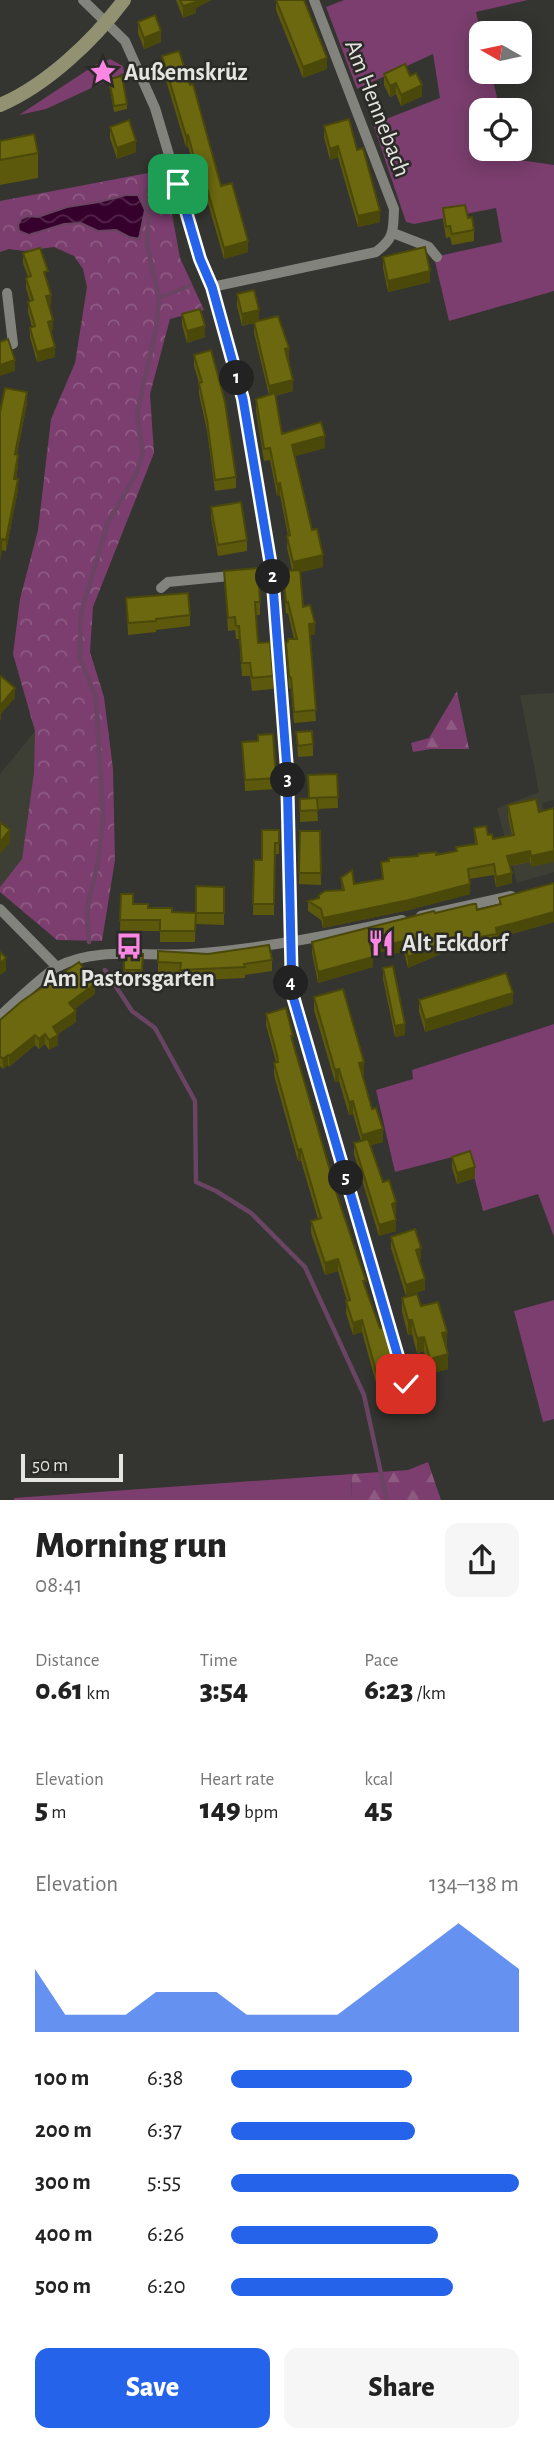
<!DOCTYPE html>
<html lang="en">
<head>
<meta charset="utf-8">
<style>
	:root { --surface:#fff; --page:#f6f6f6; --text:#222; --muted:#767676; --accent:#2563eb }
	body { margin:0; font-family:"Alegreya Sans",sans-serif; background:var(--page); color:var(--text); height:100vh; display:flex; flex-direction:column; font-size:26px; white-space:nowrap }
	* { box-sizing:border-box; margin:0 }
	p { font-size:23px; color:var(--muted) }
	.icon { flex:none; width:38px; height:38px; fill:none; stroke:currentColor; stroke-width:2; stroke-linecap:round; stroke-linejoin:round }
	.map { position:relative; height:1500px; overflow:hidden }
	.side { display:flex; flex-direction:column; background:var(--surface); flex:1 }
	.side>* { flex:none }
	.needle { width:46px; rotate:279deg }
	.fabs { position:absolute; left:469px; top:21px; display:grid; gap:14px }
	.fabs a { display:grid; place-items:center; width:63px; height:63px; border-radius:14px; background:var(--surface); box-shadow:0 4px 18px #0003; font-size:35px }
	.scale { position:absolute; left:21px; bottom:18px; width:102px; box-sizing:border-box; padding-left:7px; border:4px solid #e4e4e1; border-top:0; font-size:19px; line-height:24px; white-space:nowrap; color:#e4e4e1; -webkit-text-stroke:5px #2a2a26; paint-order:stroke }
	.pin { position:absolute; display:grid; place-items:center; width:60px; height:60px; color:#fff; margin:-30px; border-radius:14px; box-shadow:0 4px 10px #0006 }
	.km { position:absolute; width:35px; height:35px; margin:-18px; border-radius:50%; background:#222; color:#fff; font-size:19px; line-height:35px; text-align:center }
	.round { display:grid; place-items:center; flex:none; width:74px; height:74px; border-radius:14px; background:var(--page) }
	.overview { display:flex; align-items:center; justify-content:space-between; height:119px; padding:0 35px }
	h1 { font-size:38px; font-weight:800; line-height:52px }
	.figures { display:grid; grid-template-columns:repeat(3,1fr); gap:10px; height:119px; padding:7px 35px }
	.figures div { display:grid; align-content:center }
	.figures b { font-size:30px; font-weight:800 }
	.figures small { font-size:19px; font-weight:400 }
	.figures p { font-size:19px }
	.chart { height:196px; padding:14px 35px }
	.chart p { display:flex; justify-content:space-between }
	.chart svg { width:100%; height:126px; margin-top:7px; fill:var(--accent); opacity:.7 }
	.primary-button { display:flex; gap:14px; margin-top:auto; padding:14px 35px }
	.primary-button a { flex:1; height:80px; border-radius:14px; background:var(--accent); color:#fff; font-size:28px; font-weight:800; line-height:80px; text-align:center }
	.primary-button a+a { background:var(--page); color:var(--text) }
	ul { padding:0 35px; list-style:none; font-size:23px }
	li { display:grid; grid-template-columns:112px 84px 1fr; align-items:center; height:52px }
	li i { height:18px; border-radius:9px; background:var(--accent) }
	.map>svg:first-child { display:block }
	.built { fill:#3e3f34 }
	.green { fill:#7b3e6e }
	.forest { fill:url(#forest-firs) }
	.park { fill:url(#park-crowns) }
	.water { fill:url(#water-waves); stroke:#6a4463; stroke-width:2 }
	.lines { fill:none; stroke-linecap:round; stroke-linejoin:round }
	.stream { stroke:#6a4463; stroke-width:4.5 }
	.street { stroke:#83837e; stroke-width:10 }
	.secondary { stroke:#929172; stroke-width:14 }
	.wall { fill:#5c590d }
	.shaded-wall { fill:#4b490a }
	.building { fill:#6b680f; stroke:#4b490a; stroke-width:2 }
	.route-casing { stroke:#fff; stroke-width:14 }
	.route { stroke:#2563eb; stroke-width:9 }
	.labels { text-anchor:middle; stroke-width:5; stroke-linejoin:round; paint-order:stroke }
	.poi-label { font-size:24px; font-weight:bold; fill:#e4e4e1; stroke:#2a2a26; text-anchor:start }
	.street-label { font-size:24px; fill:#e4e4e1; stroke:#2a2a26 }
</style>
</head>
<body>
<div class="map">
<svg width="554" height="1501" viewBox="0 0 554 1501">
	<defs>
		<pattern id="forest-firs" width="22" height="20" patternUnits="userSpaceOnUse" patternTransform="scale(1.75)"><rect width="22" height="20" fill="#7b3e6e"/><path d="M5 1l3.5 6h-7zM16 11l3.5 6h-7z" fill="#8e5a82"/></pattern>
		<pattern id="park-crowns" width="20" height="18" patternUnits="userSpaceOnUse" patternTransform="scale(1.75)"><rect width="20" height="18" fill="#7b3e6e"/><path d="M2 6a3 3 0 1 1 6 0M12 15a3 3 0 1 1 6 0" fill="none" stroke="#8e5a82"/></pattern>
		<pattern id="water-waves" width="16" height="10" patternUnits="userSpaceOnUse" patternTransform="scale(1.75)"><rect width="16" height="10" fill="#36002d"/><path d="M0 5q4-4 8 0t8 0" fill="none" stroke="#53254b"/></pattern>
	</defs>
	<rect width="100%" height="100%" fill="#343430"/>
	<path class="built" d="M554,693V800L542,803L554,861V872L517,883L497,808L539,792L520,695Z
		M35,731L34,772L22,859L0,887V774Z"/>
	<path class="green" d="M344,0H528L476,12L481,34V72H491L500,110H481V149H510L513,159L554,165V291L449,321L434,257L502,242L496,208L414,224L406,222L373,124L440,98L433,54L357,89L326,7Z
		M110,59L123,66L124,73L46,109L19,115L95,65Z
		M554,1024V1237L538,1194L483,1211L468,1153L395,1172L376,1090L413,1079L412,1070Z
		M554,1300V1419L543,1422L514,1311Z
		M352,1474L351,1500L14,1501V1498Z"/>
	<path class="forest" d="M457,691L469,749H431L413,752L411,743L429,738Z
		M428,1462L441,1500H351L352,1474L408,1470Z"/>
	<path class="park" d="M164,170L180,258L204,310L170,319L150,394L154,453L93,607L90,652L104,697L113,769L115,860L102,941L57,940L0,892V887L22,859L34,772L35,731L13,654L20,599L38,530L51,419L75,363L87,287L83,269L74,256L54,247L24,251L9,249L0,252V201Z"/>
	<path class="water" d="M126,195H138L145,210L139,239L129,237L116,230L98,231L81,223L64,224L29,235L19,231L18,225L21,219L28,216L38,217L67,207L99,202Z"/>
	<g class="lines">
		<path class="stream" d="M159,298L189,286
			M89,942L87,909L98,862L103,819L96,697L80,659L81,613L108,522L135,476L143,452L137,413L156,329L159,298L147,244L149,213L145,202V192L160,178
			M105,970L132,1011L155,1028L195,1101L196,1182L216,1191L251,1213L305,1267L364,1395L387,1501"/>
		<path class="street" d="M83,0L125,41L155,108L200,259L212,287L243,399L272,572L287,769L292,993L406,1384
			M393,233L429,247L437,257
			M212,287L376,252C395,238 393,230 394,209L314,0
			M7,293L13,344
			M161,588L168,582L272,572
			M0,909L57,967
			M421,916L511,896
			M0,1016C14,1003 42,976 57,967C96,946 147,957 190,954C262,949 331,935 402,920"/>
		<path class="secondary" d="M0,105C47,85 94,40 124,0"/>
	</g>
	<path class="wall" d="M176,0H211L196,8V13L183,18Z
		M276,0L327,69L303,78L276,10Z
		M138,22L161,42L144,49L138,33Z
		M162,56L221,186L248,252L224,259L204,189L200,190L188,146L186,147L162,67Z
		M384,74L410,76L422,96L401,106L396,94L390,97L384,85Z
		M109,79L127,104V109L114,112L109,84Z
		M324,126L357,150L380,222L358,227L338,157L330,160L324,137Z
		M110,127L136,152L117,159L110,138Z
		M0,141L38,153V178L0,185Z
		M443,208L468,218L474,230V241L452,245L450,237L446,238L443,220Z
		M23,253L48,281L51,304L49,305L53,330L50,331L55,357L37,362L30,337V328L32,327L28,312V302L30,301L26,288V278L28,277L23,263Z
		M383,257L430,282L388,292L383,268Z
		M237,294L289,359L293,391L275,396L282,434L325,448L295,456L312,530L323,567L300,572L303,607L315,634L310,635L316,721L294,723L291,689L289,688L286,643L294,639L288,613L286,614L283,582V571L292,570L287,548L288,536L280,495L277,496L270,460L264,461L256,411V399L269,395L254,333V323L242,326L237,306Z
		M182,314L205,337L187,343L182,325Z
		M194,355L236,477V488L215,491L207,431L199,394V383L194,366Z
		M27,403L17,454L18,466L16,479L18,490L6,551L2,550L0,412Z
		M211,507L247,540V551L218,556L211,518Z
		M224,571L260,602V615H256L258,643L273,676V689L252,691L250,676H242L239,639H236L235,630L228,631Z
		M126,598L190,615V626L156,630V632L128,635Z
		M296,732L313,744V756L298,757Z
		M258,741L276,778V789L245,791L242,742Z
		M337,774L338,808L317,809L318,821L300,822V799L309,798Z
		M536,799L531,867L530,862L510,866L512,883L496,887L494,875L469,879L470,894L409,910L323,928L321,920L308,911V901L319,898L342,890L341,878L354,884L382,879L381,862L456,851L475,844L474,828L488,835L493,839L512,835L508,816V805Z
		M279,830V854H275L274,915H253L254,860H262Z
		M300,831H320L321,885L299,884Z
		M554,883V922L497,938V944L462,951L461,945L408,968L404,952L391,954V950L372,954L373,967L318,983L312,953V942L435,913L477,910L499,905V898Z
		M196,886L224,887V925L196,924Z
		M121,894L133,904L148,908L172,912L196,913L195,942H160V931H120Z
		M158,951L272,960V971L245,975V978L180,981V974L158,973Z
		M124,953L143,954L142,981H124Z
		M383,968L405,1035L395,1037L383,979Z
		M95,994L74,1009L76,1022L58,1034V1045L49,1050L45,1044L39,1049L35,1045L9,1067L8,1065L3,1069L0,1066V1020Z
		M314,997L364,1075H362L372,1109L383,1142L370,1145L383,1182L396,1214H394L396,1231L379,1236L354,1154V1143L361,1141L353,1114L349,1115L339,1081L335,1082L314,1010Z
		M419,1000L513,1004L425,1032L419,1011Z
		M266,1014L293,1043L366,1289L397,1385L378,1390L362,1332L353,1335L346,1313L347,1301L338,1271L325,1275L311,1233V1221L318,1219L301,1161H298L274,1075V1063L276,1062L266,1025Z
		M452,1157L475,1178L457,1184L452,1168Z
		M391,1237L421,1259L419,1260L425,1290L406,1296L391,1248Z
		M402,1298L421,1306L447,1346H446L448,1369L430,1374L424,1351L417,1353L412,1334L408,1335L402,1312Z"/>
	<path class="shaded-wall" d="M194,0H211L196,8V13L183,18V6Z
		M161,31V42L144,49V38Z
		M327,58V69L303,78V67Z
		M396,83V94L390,97V86Z
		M422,85V96L401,106V95Z
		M188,135V146L186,147V136Z
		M136,141V152L117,159V148Z
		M338,146V157L330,160V149Z
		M204,178V189L200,190V179Z
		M380,211V222L358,227V216Z
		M248,241V252L224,259V248Z
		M430,271V282L388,292V281Z
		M51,295V304L46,306V296Z
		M259,310V321L242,326V314Z
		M53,320V330L48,332V322Z
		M205,326V337L187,343V331Z
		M55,347V357L37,362V352Z
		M289,348V359L285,360V349Z
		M15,360V371L0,376V365Z
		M293,380V391L269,397V386Z
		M27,392V403L15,465V454Z
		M325,436V448L292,457V445Z
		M18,455V466L14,490V479Z
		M18,479V490L6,551V540Z
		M280,483V495L277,496V484Z
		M2,539V550L0,562V551Z
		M323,555V567L293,574V562Z
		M315,623V634L309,636V624Z
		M15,688V698L1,714V719L0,721V706Z
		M10,830V843L0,854V842Z
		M530,851V862L507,866V856Z
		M554,851V862L531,867V856Z
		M512,873V883L496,887V877Z
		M470,884V894L409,910L323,928V918Z
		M554,912V922L497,938L496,928Z
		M461,934V945L408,968V957Z
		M391,939V950L370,954V944Z
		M404,941V952L391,954V944Z
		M373,957V967L318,983V972Z
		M6,958V971L0,975V963Z
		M95,984V994L69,1013V1003Z
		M513,993V1004L425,1032V1020Z
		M76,1011V1022L53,1037V1027Z
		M405,1024V1035L395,1037V1026Z
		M45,1034V1044L39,1049V1039Z
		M35,1035V1045L9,1067V1056Z
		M58,1035V1045L49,1050V1040Z
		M8,1055V1065L3,1069V1059Z
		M364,1062V1075L359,1076V1063Z
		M339,1069V1081L335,1082V1070Z
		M353,1101V1114L349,1115V1102Z
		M383,1129V1142L362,1148V1135Z
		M301,1149V1161H298V1150Z
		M475,1167V1178L457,1184V1173Z
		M396,1202V1214L392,1215V1204Z
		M396,1220V1231L379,1236V1225Z
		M421,1248V1259L416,1261V1250Z
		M338,1259V1271L325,1275V1263Z
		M425,1279V1290L406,1296V1285Z
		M362,1320V1332L353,1335V1323Z
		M408,1320H412V1334L408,1335Z
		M447,1332V1346L442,1348V1333Z
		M424,1337V1351L417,1353V1338Z
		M448,1354V1369L430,1374V1359Z
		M397,1373V1385L378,1390V1378Z"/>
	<path class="building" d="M180,0H195L196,2L183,6Z
		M276,0H304L327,58L303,67Z
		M155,15L161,31L144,38L138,22Z
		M179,51L190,85L193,84L221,186L232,183L248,241L224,248L204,178L200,179L188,135L186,136L162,56Z
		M405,64L410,76L416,73L422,85L401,95L396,83L390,86L384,74Z
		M122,76L127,104L114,106L109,79Z
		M349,119L357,150L363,148L380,211L358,216L338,146L330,149L324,126Z
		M129,120L136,141L117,148L110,127Z
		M34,134L38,153L0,160V141Z
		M465,205L468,218L472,217L474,230L452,234L450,226L446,227L443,208Z
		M425,247L430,271L388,281L383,257Z
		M40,248L48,271L44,272L51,295L46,296L53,320L48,322L55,347L37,352L30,328L35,326L28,302L33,300L26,278L31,276L23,253Z
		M254,290L259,310L242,314L237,294Z
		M200,309L205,326L187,331L182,314Z
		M278,316L289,348L285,349L293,380L269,386L254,322Z
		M8,339L15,360L0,365V342Z
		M211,350L225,402L236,477L215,480L207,420L199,383L202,382L194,355Z
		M5,388L27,392L15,454L18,455L14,479H18L6,540L2,539L0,551V412Z
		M275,393L282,434L321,422L325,436L292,445L312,530L317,529L323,555L293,562L287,536L290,535L280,483L277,484L270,448L264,449L256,399Z
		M241,502L247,540L218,545L211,507Z
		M258,568L260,602H255L258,643L270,642L273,676L252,678L250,663H242L239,626H236L235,617L228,618L224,571Z
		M300,570L303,607L310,605L315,623L309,624L316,710L294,712L291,678L289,676L286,643L288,642V639H297L288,602L286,603L283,571Z
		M188,593L190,615L156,619V621L128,623L126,598Z
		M1,676L15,688L0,706V678Z
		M312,731L313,744L298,746L296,732Z
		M273,734L276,778L245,780L242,742L258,741V735Z
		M337,774L338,797L309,798L308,775Z
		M317,798L318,810L300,811V799Z
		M536,799L539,812L554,808V851L531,856L530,851L507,856L512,873L496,877L494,864L468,869L470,884L409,900L323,918L321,909L308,901L319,898V895L325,891L344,890L341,878L352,870L354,884L383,879L381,862L389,861V858L418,856V854L436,852V855L457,851L456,847L477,844L474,828L486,826L488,835L492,834L493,839L514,835L508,805Z
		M0,822L10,830L0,842Z
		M262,830H279V843H275L274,904H253L254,860H262Z
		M300,831H320L321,873H299Z
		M554,883V912L496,928L497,934L462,940L461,934L408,957L404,941L391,944V939L370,944L373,957L318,972L312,942L434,911L435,913L473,904H476L477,910L501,904L499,898Z
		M196,886L224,887V913H196Z
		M121,894H133V904H148V908H172V912L196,913L195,931H160V920H120Z
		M269,945L272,960L244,964L245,967L180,970L181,963L158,962V951L208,954Z
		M0,952L6,958L0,963Z
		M124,953L143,954L142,970H124Z
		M79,962L95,984L69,1003L76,1011L53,1027L58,1035L49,1040L45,1034L39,1039L35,1035L9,1056L8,1055L3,1059L0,1056V1020L22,1001Z
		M393,966L405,1024L395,1026L383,968Z
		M506,973L513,993L425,1020L419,1000Z
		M343,989L364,1062L359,1063L372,1109L376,1108L383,1129L362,1135L353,1101L349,1102L339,1069L335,1070L314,997Z
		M286,1008L293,1036H291L338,1198L366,1281H363L380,1328L385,1327L397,1373L378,1378L362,1320L353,1323L346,1301L350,1300L338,1259L325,1263L311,1221L321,1218L301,1149L298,1150L274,1063L278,1062L277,1055L266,1014Z
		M368,1139L383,1182L389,1180L396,1202L392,1204L396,1220L379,1225L354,1143Z
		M470,1151L475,1167L457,1173L452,1157Z
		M415,1229L421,1248L416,1250L425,1279L406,1285L391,1237Z
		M417,1294L421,1306L438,1302L447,1332L442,1333L448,1354L430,1359L424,1337L417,1338L412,1320H408L402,1298Z"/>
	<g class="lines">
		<g class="route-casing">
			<path id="route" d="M178,184L200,259L212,287L243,399L272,572L287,769L292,993L406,1384"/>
		</g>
		<use href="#route" class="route"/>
	</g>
	<defs>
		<g id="sight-bare" transform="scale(2.1)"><path d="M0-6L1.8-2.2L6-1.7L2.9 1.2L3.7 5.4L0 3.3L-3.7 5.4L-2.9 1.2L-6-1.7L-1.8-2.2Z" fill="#fc86e3" stroke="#2a2a26" stroke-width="2.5" paint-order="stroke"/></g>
		<g id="restaurant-bare" transform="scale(2.1)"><path d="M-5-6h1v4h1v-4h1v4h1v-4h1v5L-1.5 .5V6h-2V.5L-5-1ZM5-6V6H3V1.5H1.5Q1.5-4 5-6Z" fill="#fc86e3" stroke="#2a2a26" stroke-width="2.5" paint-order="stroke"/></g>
		<g id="bus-bare" transform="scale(2.1)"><path d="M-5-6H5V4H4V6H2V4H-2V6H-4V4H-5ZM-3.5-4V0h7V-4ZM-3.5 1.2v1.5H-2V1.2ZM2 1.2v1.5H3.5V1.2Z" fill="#fc86e3" stroke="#2a2a26" stroke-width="2.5" paint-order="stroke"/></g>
	</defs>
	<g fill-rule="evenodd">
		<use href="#sight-bare" x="103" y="72"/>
		<use href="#restaurant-bare" x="381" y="943"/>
		<use href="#bus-bare" x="129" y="946"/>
	</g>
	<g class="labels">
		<g class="poi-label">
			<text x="124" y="80">Außemskrüz</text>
			<text x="402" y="951">Alt Eckdorf</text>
			<text x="129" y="986" text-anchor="middle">Am Pastorsgarten</text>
		</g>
		<g class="street-label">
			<text transform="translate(378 108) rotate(69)" y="8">Am Hennebach</text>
		</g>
	</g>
</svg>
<div class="fabs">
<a><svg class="needle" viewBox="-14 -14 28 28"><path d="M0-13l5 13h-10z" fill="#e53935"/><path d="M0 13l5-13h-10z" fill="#767676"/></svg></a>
<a><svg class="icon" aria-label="locate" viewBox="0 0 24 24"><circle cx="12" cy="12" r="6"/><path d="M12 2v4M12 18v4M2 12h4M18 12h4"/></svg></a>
</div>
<div class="scale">50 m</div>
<div class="pin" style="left:178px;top:184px;background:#1e9e55"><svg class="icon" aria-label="arrive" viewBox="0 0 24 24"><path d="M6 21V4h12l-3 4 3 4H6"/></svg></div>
<div class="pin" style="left:406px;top:1384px;background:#d93025"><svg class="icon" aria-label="check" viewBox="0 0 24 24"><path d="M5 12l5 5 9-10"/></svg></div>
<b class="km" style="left:237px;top:378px">1</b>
<b class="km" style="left:273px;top:577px">2</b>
<b class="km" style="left:288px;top:780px">3</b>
<b class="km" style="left:291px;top:983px">4</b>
<b class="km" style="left:346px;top:1178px">5</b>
</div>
<section class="side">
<div class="overview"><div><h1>Morning run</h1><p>08:41</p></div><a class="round"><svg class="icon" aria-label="share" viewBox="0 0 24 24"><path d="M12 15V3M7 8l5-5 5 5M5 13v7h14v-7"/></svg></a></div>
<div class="figures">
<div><p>Distance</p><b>0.61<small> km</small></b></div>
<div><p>Time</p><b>3:54</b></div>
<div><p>Pace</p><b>6:23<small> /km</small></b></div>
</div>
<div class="figures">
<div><p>Elevation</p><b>5<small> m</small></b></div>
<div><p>Heart rate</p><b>149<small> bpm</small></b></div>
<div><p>kcal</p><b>45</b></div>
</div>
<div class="chart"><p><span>Elevation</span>134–138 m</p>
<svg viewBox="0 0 160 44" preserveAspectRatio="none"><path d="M0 44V22L10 38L20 38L30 38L40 30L50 30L60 30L70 38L80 38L90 38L100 38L110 30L120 22L130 14L140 6L150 14L160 22V44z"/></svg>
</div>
<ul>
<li><b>100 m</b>6:38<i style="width:63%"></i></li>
<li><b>200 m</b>6:37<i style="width:64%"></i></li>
<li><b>300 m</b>5:55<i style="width:100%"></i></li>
<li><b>400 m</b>6:26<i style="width:72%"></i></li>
<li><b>500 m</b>6:20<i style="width:77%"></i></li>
</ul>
<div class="primary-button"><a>Save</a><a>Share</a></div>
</section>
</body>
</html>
